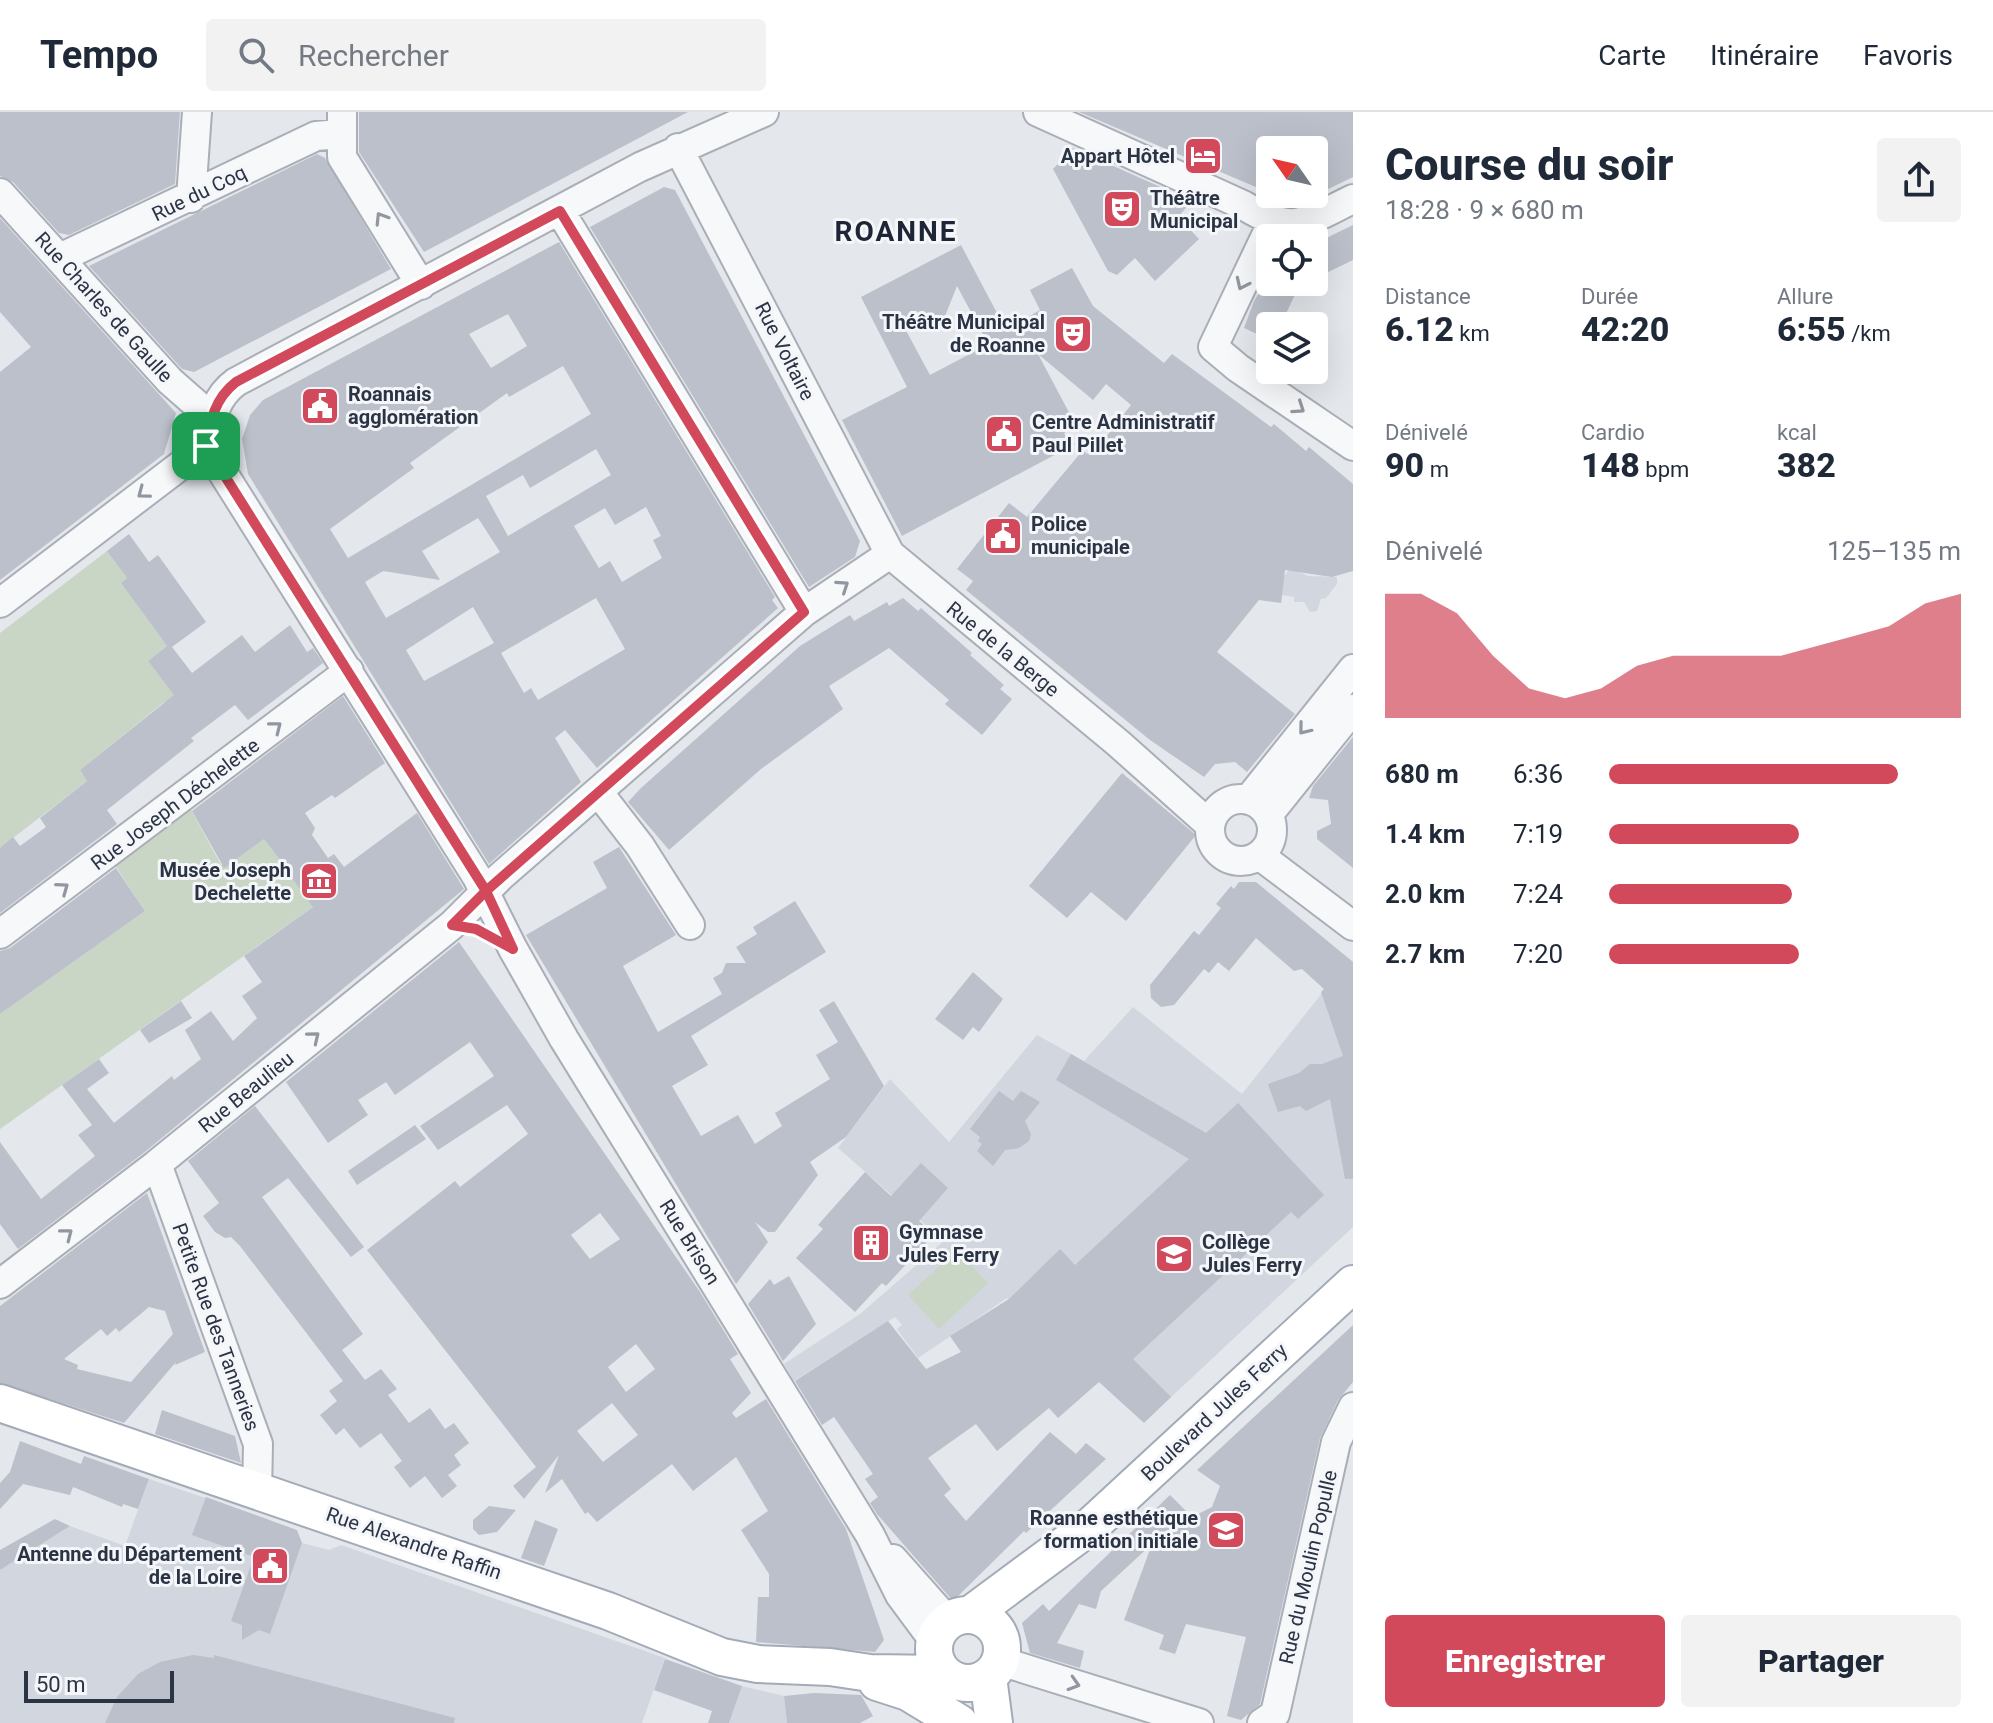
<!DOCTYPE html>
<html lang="fr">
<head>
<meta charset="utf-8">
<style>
	:root { --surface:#fff; --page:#f2f2f3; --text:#1f2937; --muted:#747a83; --line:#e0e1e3; --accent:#d1495b }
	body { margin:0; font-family:Roboto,sans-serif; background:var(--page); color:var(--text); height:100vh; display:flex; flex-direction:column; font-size:30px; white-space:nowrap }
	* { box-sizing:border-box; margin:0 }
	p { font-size:26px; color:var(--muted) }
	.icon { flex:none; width:44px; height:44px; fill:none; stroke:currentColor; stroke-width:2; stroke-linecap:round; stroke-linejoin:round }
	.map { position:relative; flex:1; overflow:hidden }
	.details { display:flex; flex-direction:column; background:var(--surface); width:640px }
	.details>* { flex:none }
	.needle { width:52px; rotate:304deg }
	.fabs { position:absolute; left:1256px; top:24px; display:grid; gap:16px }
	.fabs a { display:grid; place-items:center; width:72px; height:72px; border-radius:8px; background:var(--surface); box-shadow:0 8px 32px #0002; font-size:40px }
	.scale { position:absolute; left:24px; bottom:20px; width:150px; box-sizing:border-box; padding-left:8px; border:4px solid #2b3445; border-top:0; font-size:22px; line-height:28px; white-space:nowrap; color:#2b3445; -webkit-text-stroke:6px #f4f6f9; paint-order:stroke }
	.pin { position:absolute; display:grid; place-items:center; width:68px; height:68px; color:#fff; margin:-34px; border-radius:16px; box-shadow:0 4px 12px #0006 }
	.round { display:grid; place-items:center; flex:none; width:84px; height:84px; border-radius:8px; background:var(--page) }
	.head { display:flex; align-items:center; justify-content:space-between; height:136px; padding:0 32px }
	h1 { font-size:44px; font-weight:800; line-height:60px }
	.figures { display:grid; grid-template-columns:repeat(3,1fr); gap:12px; height:136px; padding:8px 32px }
	.figures div { display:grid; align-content:center }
	.figures b { font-size:34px; font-weight:800 }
	.figures small { font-size:22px; font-weight:400 }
	.figures p { font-size:22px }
	.chart { height:224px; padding:16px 32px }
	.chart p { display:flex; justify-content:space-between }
	.chart svg { width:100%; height:144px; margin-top:8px; fill:var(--accent); opacity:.7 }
	.button { display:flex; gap:16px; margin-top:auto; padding:16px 32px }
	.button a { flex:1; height:92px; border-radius:8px; background:var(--accent); color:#fff; font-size:32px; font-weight:800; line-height:92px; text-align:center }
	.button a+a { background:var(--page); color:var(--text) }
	ul { padding:0 32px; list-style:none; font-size:26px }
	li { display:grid; grid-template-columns:128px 96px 1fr; align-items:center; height:60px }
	li i { height:20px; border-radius:10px; background:var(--accent) }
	header { display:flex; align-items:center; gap:48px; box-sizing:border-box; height:112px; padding:0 40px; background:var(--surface); border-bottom:2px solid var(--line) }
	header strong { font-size:38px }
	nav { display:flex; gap:44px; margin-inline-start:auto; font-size:28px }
	.search { width:560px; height:72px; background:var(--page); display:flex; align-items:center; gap:20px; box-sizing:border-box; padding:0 28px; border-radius:8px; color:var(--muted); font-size:30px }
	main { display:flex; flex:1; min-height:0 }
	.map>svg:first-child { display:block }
	.built { fill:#d2d6de }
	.green { fill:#c9d6c5 }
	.building { fill:#bbc0ca; fill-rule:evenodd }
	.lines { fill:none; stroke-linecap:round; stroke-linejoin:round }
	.minor-casing { stroke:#a9aeb7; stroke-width:32 }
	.major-casing { stroke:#a3abb8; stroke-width:40 }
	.minor { stroke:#f7f8fa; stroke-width:28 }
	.major { stroke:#fff; stroke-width:36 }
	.oneway { stroke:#9196a0 }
	.route-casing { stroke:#fff; stroke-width:16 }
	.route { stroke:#d1495b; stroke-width:10 }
	.labels { text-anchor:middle; stroke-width:6; stroke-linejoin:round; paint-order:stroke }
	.poi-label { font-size:20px; font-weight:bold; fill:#2b3445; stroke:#f4f6f9; text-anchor:start }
	.street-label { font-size:20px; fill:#2b3445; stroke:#f4f6f9 }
	.district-label { font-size:28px; font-weight:bold; letter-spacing:2px; fill:#1d2536; stroke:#f4f6f9 }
</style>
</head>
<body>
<header>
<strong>Tempo</strong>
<div class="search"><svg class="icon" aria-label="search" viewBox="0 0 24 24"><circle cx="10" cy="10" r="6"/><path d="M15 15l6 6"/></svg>Rechercher</div>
<nav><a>Carte</a><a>Itinéraire</a><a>Favoris</a></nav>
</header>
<main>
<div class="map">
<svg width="1353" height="1611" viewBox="0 0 1353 1611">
	<rect width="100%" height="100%" fill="#e4e7ec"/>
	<path class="built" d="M1286,454L1308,464L1337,465V472L1326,486L1321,487L1317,499L1310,500L1304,490H1294V485L1282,483L1281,491L1271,481L1289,458Z
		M1349,847L1353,850V1115L1154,1301L1127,1295L1007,1186L918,1246L897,1217L902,1213L895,1205L794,1269L784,1252L860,1202L944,1129L838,1036L890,967L949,1030L1037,923L1084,949L1133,895L1242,982Z
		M149,1367L268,1407L292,1458L302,1431L329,1438L341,1433L665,1546L642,1611H0V1458L70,1414L125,1434Z
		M742,1574L784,1584L787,1611H729Z"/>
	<path class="green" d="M107,439L127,466L121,471L167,534L148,549L179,589L163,591L80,658L87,669L0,736V521Z
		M189,694L221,753H228L264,727L280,748L278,757L285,766H292L314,794L0,1017V902L145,799L113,750Z
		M957,1138L988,1171L939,1217L908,1183Z"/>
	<path class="building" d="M0,0H180L175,72L69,123L59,121L13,70L0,64Z
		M359,0H688L424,140L359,40Z
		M1079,0H1353V65L1314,84V38H1270V81Z
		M1073,36L1192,89L1178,105L1199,127L1155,169L1135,146L1117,163L1108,159L1053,57Z
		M317,42L325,46L391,157L194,260L182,257L89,154Z
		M664,75L675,78L860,429L855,445L809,475L590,115Z
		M0,106L176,301L164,342L0,468V260L31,235L0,200Z
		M1353,113V148L1314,167V132Z
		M559,130L775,485L772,488L778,496L597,656L565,618L555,626L581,670L489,752L248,362L242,327L250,303L263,288ZM508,202L527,234L491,256L469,222ZM563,254L591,302L348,446L330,417L414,356L410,351L507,281L509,285ZM596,337L611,363L508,424L486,384L523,363L530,376ZM646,395L661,424L653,428L662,446L622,470L610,449L599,456L574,414L605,396L615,413ZM478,406L500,440L386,506L365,470L383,459L440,468L422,439ZM596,486L625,537L538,588L531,576L524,581L501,541ZM473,495L494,531L424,569L406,538Z
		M961,133L1006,218L1040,198L1030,178L1072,156L1093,194L1164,251L1172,242L1271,315L1274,312L1306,339L1309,335L1353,372V459L1332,465L1285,458L1281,491L1259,488L1217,540L1295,602L1247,660L1235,650L1215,652L1204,665L1150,628L966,478L973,469L957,457L1009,391L1027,405L1083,338L1087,342L1103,323L1106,325L1131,293L1106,272L1093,288L1038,242L1073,308L1064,322L1075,332L902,424L842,308L907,275L861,185ZM957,174L986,228L982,230L985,234L930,263L903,213L931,210L945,204Z
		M1266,170H1301L1280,214H1270V228L1244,216L1254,189Z
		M129,422L149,450L158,443L206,510L172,535L192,561L242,523L255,540L290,513L307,540L313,536L323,551L248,608L235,593L191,626L194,629L107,698L117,712L0,801V736L13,725L20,734L46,715L40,706L87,669L80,658L174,583L148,549L167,534L121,471L127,466L107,439Z
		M903,486L918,499L921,496L972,541L970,543L1004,573L1000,577L1012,587L982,623L945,592L949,588L889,536L829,574L843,597L761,657L669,738L628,690L641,676L800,534L850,503L854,509L887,490L889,494Z
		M343,584L385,651L335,686L332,683L305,701L315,716L312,723L328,746L334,742L344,755L417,701L464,777L146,1039L18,1137L0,1112V1030L41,1087L95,1044L78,1023L92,1013L62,973L99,947L109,961L87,977L114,1011L172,964L174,968L201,947L185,918L211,899L233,929L257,906L242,884L262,870L244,844L313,795L292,766H285L278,756L280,748L264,727L224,756L192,699Z
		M1353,625V756L1317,727V719L1331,712L1328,688L1309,686L1313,674Z
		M1122,661L1196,723L1126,809L1091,780L1067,806L1029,774Z
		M619,735L676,823L623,854L658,920L722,882L713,866L722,861L726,851H746L736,835L757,822L753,815L795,789L826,840L691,924L708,953L672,974L701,1024L738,1003L755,1032L782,1014L775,1001L830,967L816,943L838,930L819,898L834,889L884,974L846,1025L810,1050L818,1063L775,1120H768L755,1110L768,1130L736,1172L526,823L607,776L593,750Z
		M116,756L145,799L0,902V839L10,836Z
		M1239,770H1256L1353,850V1067H1345L1330,987L1306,999L1300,994L1278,1000L1268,972L1299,961L1310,952H1322L1343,944L1321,880L1324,877L1302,857L1294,859L1256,826L1229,859L1218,850L1209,861L1204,857L1174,893L1161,895L1151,886L1150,873L1194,819L1199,823L1221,796L1216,792L1231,774L1234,777Z
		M459,830L700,1180L738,1242L730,1247L751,1281L732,1301L736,1306L766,1287L846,1417L884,1528L875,1540L756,1530L758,1485H769V1462L741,1418L768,1399L736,1345L693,1379L672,1352L597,1410L588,1400L585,1402L562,1367L545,1381L559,1343L524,1387L513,1374L536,1355L367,1138L455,1069L460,1075L528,1022L507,993L438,1038L420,1014L494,964L470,930L395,983L386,970L358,988L368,1003L328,1031L286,970ZM600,1101L620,1127L590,1147L571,1123ZM636,1232L655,1257L626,1280L608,1255ZM612,1291L638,1323L603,1350L577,1319Z
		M973,860L1003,887L979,920L973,915L963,928L935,907Z
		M181,889L192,906L149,931L140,918Z
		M1071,942L1206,1021L1238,991L1324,1083L1298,1107L1291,1100L1133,1247L1171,1285L1144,1311L1099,1270L1058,1306L1049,1296L997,1339L976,1312L928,1346L951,1377L944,1383L966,1409L1050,1320L1076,1342L1086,1331L1106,1347L1026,1421L1024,1419L953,1489L877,1402L870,1391L878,1385L865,1367L873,1362L834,1305L822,1313L795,1269L888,1209L926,1257L961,1240L950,1224L1009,1187L1060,1137L1075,1153L1189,1047L1056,968Z
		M999,979L1013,989L1021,979L1040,990L1025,1009L1031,1022L1029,1029L1019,1036L1005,1038L993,1054L977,1039L982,1032L978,1029L980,1025L970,1017Z
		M255,994L364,1135L351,1145L288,1066L262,1085L363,1222L342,1238L365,1268L381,1257L397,1277L388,1283L409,1311L430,1296L445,1317L454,1311L469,1331L454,1343L461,1353L448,1363L457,1374L442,1386L425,1364L410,1376L394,1355L402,1349L381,1321L360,1336L344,1316L336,1323L320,1303L337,1289L329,1279L343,1269L240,1134L231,1125L225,1126L215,1120L203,1104L219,1091L188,1049Z
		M415,1013L426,1027L357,1073L348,1059Z
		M921,1051L948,1076L919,1109L934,1122L886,1174L882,1171L855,1200L796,1146L823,1117L818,1113L865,1060L891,1084Z
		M147,1081L205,1240L175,1253L176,1250L124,1311L0,1271V1194ZM149,1195L165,1199L173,1222L131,1270L77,1257L78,1253L64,1247L101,1217L107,1224L116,1216L119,1220Z
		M789,1164L816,1212L783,1249L748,1192L770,1167L774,1173Z
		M1353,1213V1270L1338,1288L1320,1326L1260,1592L1241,1608L1227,1604L1246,1525L1186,1512L1175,1542L1159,1537L1164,1523L1124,1508L1152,1432L1101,1479L1096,1497L1079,1492L1057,1531L1084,1539L1080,1556L1030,1541L1022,1511L1043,1492L1049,1499L1170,1383L1192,1405L1212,1395L1220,1374L1197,1358Z
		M162,1298L235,1324L241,1351L155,1322Z
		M20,1329L81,1352L84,1344L149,1367L138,1397L123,1392L122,1395L73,1375L70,1383L23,1372L0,1397V1371L10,1360Z
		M206,1385L297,1418L302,1431L270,1522L259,1518L242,1528V1513L231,1509L254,1445L192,1423Z
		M489,1394L516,1398L497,1420L479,1423L473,1417V1408Z
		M55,1407L70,1414L0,1458V1438Z
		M535,1408L558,1417L544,1454L521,1446Z
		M193,1543L214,1546V1543L455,1606L454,1611H105L117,1585L138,1562L160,1550Z
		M665,1547L742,1574L729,1611H708L712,1599L654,1578Z
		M814,1581L861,1583L873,1604L860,1611H787L784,1584Z"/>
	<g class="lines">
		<g class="minor-casing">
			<path id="minor" d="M342,0V45L421,173
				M1038,0L1243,93C1294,124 1303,111 1353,87
				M678,36L890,442L1118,631L1210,713
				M0,81L170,269L211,305
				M191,86L197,0
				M560,99L804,500
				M1272,111L1213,235L1238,256L1353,334
				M60,146L316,24L340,22
				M206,334L477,765L513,837L564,927L870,1423L900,1483L934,1529
				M206,334C211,309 214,286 236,270L640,55L764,0
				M0,491L206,334
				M599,681L640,734L690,813
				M1210 718a31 31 0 1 1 62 0a31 31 0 1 1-62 0Z
				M1248,688L1353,557
				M1268,703L1353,597
				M1259,743L1353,814
				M0,822L349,559
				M157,1052L258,1332L257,1381
				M0,1172L157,1052L452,813L501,764L804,500L890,442
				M893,1447L948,1509
				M1000,1549L1199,1611
				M1262,1611L1275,1602L1336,1330L1353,1295"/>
		</g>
		<g class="major-casing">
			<path id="major" d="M0,1291L608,1499L722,1545L758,1552L830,1555L870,1561L944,1562
				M934 1537a34 34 0 1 1 68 0a34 34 0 1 1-68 0Z
				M970,1503L1093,1412L1353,1172
				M988,1565L994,1611
				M877,1570L908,1580L959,1611"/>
		</g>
		<use href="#minor" class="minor"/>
		<use href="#major" class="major"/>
	</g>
	<defs><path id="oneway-chevron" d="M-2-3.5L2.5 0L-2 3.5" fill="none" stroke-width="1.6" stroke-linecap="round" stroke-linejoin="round" transform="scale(2)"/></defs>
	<g class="oneway">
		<use href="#oneway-chevron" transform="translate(381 106) rotate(-122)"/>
		<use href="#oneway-chevron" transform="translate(1242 172) rotate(115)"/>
		<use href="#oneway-chevron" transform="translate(1299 296) rotate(34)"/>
		<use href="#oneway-chevron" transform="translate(143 381) rotate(143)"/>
		<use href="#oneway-chevron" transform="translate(843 474) rotate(-34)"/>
		<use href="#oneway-chevron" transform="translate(276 615) rotate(-38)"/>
		<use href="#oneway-chevron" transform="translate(1304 617) rotate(129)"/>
		<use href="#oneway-chevron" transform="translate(63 776) rotate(-36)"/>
		<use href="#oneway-chevron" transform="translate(314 925) rotate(-39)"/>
		<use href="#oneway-chevron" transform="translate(67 1122) rotate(-38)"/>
		<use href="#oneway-chevron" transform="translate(1074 1572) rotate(17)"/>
	</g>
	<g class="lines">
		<g class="route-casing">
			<path id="route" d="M206,334L486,779L452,813L476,817L513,837L486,779L804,500L560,99L236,270C215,286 210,309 206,334"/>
		</g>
		<use href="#route" class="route"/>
	</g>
	<defs>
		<g id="hotel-square" transform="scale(2)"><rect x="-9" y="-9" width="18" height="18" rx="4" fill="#d1495b" stroke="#f4f6f9"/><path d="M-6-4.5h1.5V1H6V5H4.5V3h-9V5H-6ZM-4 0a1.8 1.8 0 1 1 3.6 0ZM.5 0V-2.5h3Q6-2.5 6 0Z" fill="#fff"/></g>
		<g id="theatre-square" transform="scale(2)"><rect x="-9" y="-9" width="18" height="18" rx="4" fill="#d1495b" stroke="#f4f6f9"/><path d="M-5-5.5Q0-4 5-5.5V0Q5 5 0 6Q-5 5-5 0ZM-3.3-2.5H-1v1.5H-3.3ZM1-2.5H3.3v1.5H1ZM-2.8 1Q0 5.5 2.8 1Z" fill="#fff"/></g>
		<g id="civic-square" transform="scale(2)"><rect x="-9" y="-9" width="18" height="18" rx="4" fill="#d1495b" stroke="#f4f6f9"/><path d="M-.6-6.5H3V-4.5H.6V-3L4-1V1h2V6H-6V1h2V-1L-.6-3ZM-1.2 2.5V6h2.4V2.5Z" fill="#fff"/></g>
		<g id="museum-square" transform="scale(2)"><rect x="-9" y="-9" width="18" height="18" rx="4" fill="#d1495b" stroke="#f4f6f9"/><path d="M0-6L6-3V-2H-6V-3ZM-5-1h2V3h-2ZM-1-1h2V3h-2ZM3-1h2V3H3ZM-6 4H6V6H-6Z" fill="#fff"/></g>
		<g id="building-square" transform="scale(2)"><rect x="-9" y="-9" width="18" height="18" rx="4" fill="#d1495b" stroke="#f4f6f9"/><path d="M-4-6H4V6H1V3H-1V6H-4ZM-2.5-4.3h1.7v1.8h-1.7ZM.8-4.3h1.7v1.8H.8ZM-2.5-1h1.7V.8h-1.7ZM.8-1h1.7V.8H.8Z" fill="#fff"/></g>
		<g id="school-square" transform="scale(2)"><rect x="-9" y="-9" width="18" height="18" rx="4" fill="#d1495b" stroke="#f4f6f9"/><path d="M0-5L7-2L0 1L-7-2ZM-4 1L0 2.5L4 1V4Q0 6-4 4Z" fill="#fff"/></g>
	</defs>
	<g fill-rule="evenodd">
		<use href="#hotel-square" x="1203" y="44"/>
		<use href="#theatre-square" x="1122" y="97"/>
		<use href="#theatre-square" x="1073" y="222"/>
		<use href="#civic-square" x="320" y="294"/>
		<use href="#civic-square" x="1004" y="322"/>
		<use href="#civic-square" x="1003" y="424"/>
		<use href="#museum-square" x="319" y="769"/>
		<use href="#building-square" x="871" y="1131"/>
		<use href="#school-square" x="1174" y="1142"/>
		<use href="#school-square" x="1226" y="1418"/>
		<use href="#civic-square" x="270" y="1454"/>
	</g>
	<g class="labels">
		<g class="poi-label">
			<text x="1175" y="51" text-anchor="end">Appart Hôtel</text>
			<text x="1150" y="93">Théâtre<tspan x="1150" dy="23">Municipal</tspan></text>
			<text x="1045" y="217" text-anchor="end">Théâtre Municipal<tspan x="1045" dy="23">de Roanne</tspan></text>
			<text x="348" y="289">Roannais<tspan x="348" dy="23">agglomération</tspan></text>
			<text x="1032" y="317">Centre Administratif<tspan x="1032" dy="23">Paul Pillet</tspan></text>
			<text x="1031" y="419">Police<tspan x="1031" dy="23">municipale</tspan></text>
			<text x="291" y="765" text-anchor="end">Musée Joseph<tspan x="291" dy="23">Dechelette</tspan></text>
			<text x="899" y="1127">Gymnase<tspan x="899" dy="23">Jules Ferry</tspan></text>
			<text x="1202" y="1137">Collège<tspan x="1202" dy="23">Jules Ferry</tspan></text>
			<text x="1198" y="1413" text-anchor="end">Roanne esthétique<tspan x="1198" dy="23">formation initiale</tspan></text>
			<text x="242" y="1449" text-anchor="end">Antenne du Département<tspan x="242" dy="23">de la Loire</tspan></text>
		</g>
		<g class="street-label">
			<text transform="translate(199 81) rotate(-26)" y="7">Rue du Coq</text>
			<text transform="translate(104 195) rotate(48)" y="7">Rue Charles de Gaulle</text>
			<text transform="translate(785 239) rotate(63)" y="7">Rue Voltaire</text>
			<text transform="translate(1003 537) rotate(39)" y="7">Rue de la Berge</text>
			<text transform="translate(175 692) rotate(-37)" y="7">Rue Joseph Déchelette</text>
			<text transform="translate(246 980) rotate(-39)" y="7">Rue Beaulieu</text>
			<text transform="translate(690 1130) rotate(58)" y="7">Rue Brison</text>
			<text transform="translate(216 1215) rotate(70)" y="7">Petite Rue des Tanneries</text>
			<text transform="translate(1214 1300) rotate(-43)" y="7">Boulevard Jules Ferry</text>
			<text transform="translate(414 1431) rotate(19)" y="7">Rue Alexandre Raffin</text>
			<text transform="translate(1308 1455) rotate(-77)" y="7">Rue du Moulin Populle</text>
		</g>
		<g class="district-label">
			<text x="896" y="129">ROANNE</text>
		</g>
	</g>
</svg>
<div class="fabs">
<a><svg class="needle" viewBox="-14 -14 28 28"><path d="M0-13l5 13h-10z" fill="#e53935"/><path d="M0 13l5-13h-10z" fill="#747a83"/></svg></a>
<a><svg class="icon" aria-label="locate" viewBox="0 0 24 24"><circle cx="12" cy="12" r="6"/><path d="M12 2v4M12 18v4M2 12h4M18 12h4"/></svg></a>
<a><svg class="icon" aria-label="layers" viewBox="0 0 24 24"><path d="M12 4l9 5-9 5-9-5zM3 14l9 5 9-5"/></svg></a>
</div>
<div class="scale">50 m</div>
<div class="pin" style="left:206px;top:334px;background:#1e9e55"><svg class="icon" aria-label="arrive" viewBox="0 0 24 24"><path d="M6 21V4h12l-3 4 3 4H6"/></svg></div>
</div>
<section class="details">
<div class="head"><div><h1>Course du soir</h1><p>18:28 · 9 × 680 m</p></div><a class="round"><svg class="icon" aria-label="share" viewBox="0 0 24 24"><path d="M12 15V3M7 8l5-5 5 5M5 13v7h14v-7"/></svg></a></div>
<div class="figures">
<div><p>Distance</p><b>6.12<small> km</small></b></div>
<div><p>Durée</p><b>42:20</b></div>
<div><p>Allure</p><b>6:55<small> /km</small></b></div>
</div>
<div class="figures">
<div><p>Dénivelé</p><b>90<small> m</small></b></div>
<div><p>Cardio</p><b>148<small> bpm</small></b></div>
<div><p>kcal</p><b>382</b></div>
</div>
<div class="chart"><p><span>Dénivelé</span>125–135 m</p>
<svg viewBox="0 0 160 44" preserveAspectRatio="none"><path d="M0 44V6L10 6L20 12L30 25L40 35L50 38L60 35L70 28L80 25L90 25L100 25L110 25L120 22L130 19L140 16L150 9L160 6V44z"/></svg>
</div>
<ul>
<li><b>680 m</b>6:36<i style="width:82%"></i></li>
<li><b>1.4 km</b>7:19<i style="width:54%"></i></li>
<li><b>2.0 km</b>7:24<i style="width:52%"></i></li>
<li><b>2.7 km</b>7:20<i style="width:54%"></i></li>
</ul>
<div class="button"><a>Enregistrer</a><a>Partager</a></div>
</section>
</main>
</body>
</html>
